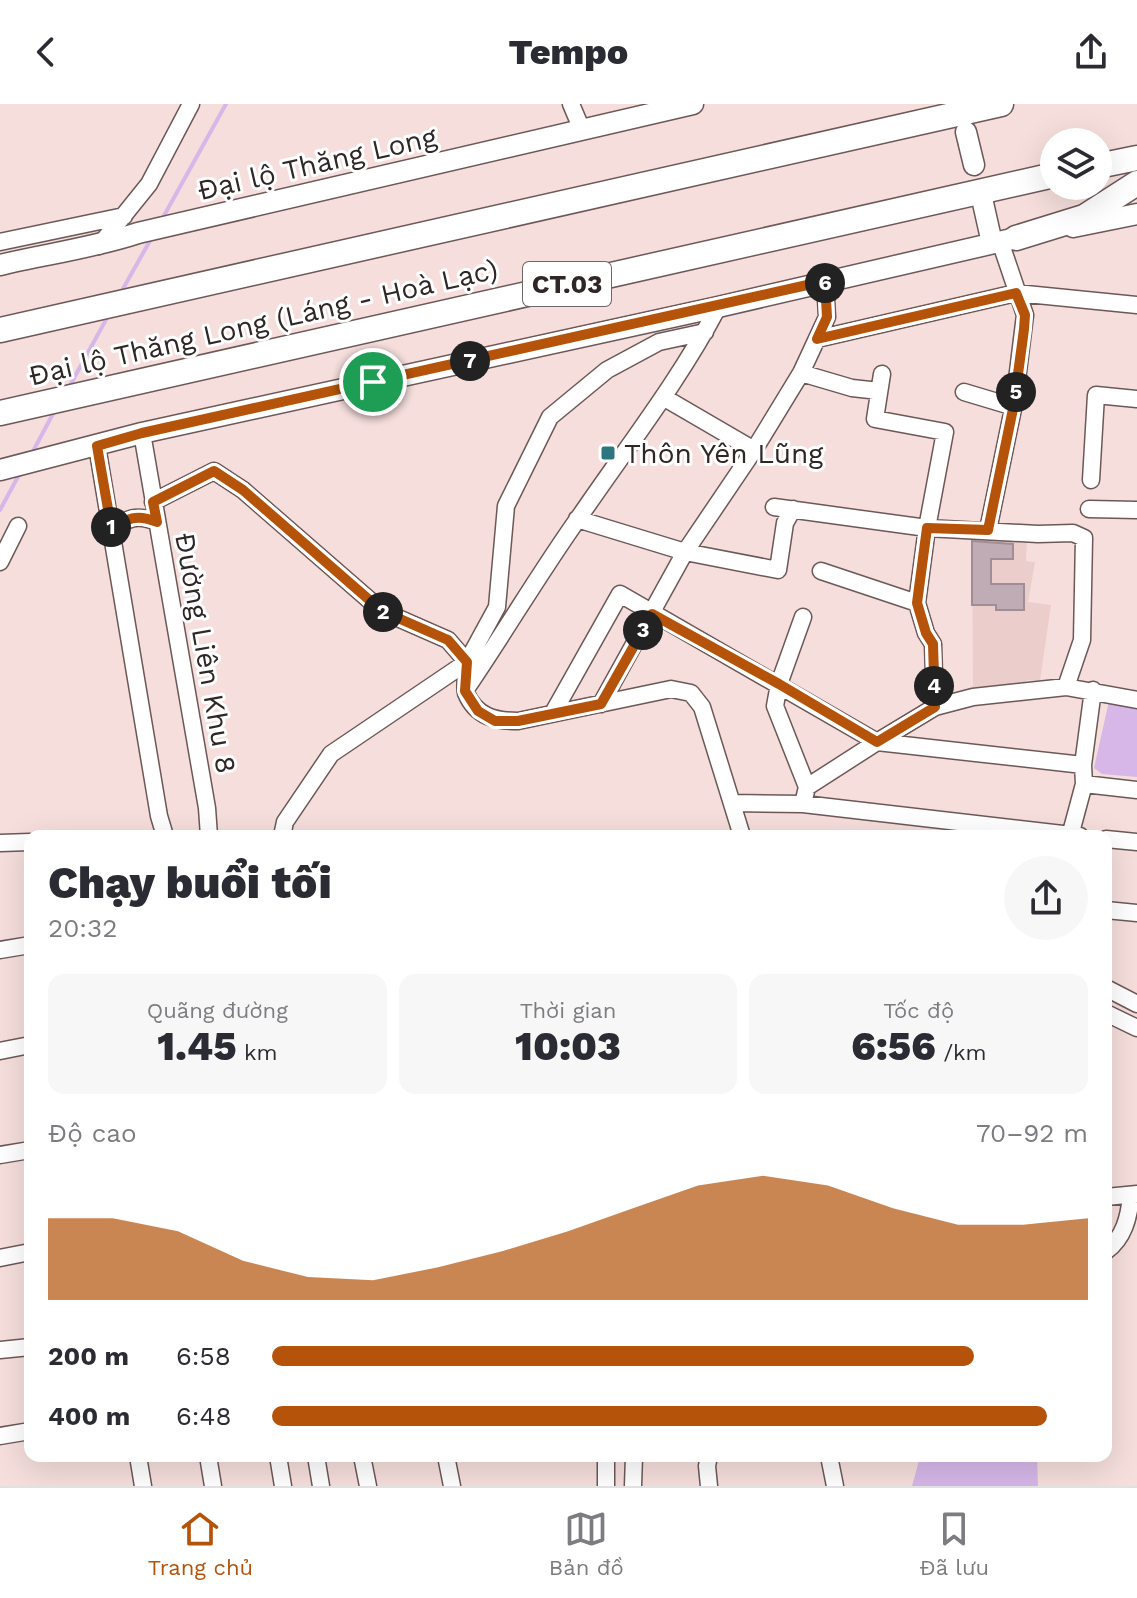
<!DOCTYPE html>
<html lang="vi">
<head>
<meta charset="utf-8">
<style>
	:root { --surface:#fff; --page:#f7f7f7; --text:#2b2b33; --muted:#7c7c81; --line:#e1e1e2; --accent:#b45309 }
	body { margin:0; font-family:"Work Sans",sans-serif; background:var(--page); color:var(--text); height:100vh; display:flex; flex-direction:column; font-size:30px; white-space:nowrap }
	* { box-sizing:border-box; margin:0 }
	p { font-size:26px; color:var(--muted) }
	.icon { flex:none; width:44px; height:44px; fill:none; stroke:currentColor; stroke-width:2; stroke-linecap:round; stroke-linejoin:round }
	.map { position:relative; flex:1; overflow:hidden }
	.drawer { position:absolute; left:24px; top:726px; width:1088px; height:632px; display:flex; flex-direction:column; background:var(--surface); border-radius:16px; box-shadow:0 8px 32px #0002 }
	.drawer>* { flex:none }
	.tools { position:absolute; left:1040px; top:24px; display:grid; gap:16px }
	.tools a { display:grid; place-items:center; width:72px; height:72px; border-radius:50%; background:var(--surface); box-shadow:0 8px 32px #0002; font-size:40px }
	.pin { position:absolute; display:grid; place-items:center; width:68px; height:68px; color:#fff; margin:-34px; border:4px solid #fff; border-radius:50%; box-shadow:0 2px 8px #0007 }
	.km { position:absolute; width:40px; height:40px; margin:-20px; border-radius:50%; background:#222; color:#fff; font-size:22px; line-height:40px; text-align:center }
	.round { display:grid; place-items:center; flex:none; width:84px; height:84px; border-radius:42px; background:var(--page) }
	.summary { display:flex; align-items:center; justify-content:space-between; height:136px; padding:0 24px }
	h1 { font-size:44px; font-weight:800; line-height:60px }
	.figures { display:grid; grid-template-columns:repeat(3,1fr); gap:12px; height:136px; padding:8px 24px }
	.figures div { display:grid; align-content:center; border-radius:16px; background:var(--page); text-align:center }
	.figures b { font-size:40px; font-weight:800 }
	.figures small { font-size:22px; font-weight:400 }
	.figures p { font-size:22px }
	.chart { height:224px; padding:16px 24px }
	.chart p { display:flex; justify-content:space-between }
	.chart svg { width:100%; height:144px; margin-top:8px; fill:var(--accent); opacity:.7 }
	ul { padding:0 24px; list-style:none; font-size:26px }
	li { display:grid; grid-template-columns:128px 96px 1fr; align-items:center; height:60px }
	li i { height:20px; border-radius:10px; background:var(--accent) }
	header { display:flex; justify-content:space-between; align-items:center; height:104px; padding:0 24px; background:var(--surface); font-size:36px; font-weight:800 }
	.tabs { display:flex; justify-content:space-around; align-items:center; height:112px; border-top:2px solid var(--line); background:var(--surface); font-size:22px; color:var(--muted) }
	.tabs a { display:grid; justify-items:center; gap:4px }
	.tabs .active { color:var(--accent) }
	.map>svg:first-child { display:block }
	.built { fill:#ebcdcb }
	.water { fill:#d6b7e8 }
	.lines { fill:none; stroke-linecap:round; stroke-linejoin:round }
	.stream { stroke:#d6b7e8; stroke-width:4 }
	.building { fill:#bfacb5; stroke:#a08d96; stroke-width:2 }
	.minor-casing { stroke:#6c5857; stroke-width:19 }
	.major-casing { stroke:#6c5857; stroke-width:23 }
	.highway-casing { stroke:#6c5857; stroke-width:27 }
	.minor { stroke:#fff; stroke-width:16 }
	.major { stroke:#fff; stroke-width:20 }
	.highway { stroke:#fff; stroke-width:24 }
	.route-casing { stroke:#fff; stroke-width:16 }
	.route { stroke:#b45309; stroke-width:10 }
	.poi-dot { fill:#2d757f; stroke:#fff; stroke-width:3 }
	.labels { text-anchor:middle; stroke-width:6; stroke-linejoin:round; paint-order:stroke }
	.shield { fill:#fff; stroke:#6d6767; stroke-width:2 }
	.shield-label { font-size:26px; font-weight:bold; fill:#2f2626 }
	.street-label { font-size:28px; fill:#2f2626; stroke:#fff }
	.poi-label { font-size:28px; fill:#2f2626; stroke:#fff; text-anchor:start }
</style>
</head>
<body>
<header><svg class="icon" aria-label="back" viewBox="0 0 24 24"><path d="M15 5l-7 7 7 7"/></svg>Tempo<svg class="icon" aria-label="share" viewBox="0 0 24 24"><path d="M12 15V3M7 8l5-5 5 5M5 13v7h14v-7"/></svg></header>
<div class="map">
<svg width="1137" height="1382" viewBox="0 0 1137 1382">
	<rect width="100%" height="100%" fill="#f5dedc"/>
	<path class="built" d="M972,434L1027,437L1026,457L1035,458L1028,498L1051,501L1040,577L1027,576L1021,581L973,588Z"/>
	<path class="water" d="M1109,597L1137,602V673L1102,670L1094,664Z
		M916,1352H1037L1038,1382H912L919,1357Z"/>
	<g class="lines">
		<path class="stream" d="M161,117L226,0
			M120,190L151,135
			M68,285L108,212
			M31,351L55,306
			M0,406L20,369"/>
	</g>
	<path class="building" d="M972,437L1013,440V455H991V480H1024V506H996V501H972Z"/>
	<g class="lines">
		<g class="minor-casing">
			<path id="minor" d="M571,0L582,26
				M0,138L124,112
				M99,142L149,80L191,0
				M817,235L1016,189L1137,201
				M801,269L852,284L879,287
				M882,270L875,315L945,328L927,424L917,499L926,529L933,540L935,603
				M964,288L1014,303
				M663,293L754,346
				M142,329L207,704L209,732
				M97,342L159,712L165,732
				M1091,376L1096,291L1137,295
				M153,398L214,367L243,386L382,507L448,536L467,558C467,567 464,582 466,589C476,613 496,617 518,617L671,585L691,589L702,603L742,732
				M774,403L927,424L1038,430L1073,429L1084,434L1082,536L1066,583
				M1089,405L1137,406
				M577,415L685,448L778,466L785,419L793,405
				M988,426L1014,300L1025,211L1000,137
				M112,428C126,413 138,410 157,418
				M0,458L18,422
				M821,467L917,499
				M803,513L779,580L775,602L807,683L877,638L1083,661
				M466,585C505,528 540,468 580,412C627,343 679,277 718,203
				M601,600L685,448L754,346L801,269L827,213L825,177
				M553,609L620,490L877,638L935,603L973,593L1066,583L1137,596
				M1084,680L1137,686
				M807,683L803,700L1080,732
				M732,699L803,700
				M282,732L285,718L331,650L467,558L497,503L506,402L550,313L607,266L659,238L705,228
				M1070,732L1084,680L1083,661L1093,586
				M1106,735L1137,738
				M0,739L30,738
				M1106,806L1137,809
				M0,846L30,841
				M1106,884L1137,900
				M1106,909L1137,924
				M0,947L30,941
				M0,1051L30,1046
				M1106,1093L1137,1090
				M1106,1147C1124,1134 1129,1113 1131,1092
				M0,1154L30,1148
				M0,1246L30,1243
				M0,1332L30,1327
				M138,1352L143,1382
				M208,1352L213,1382
				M278,1352L283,1382
				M316,1352L321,1382
				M362,1352L368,1382
				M446,1352L452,1382
				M829,1352L835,1382
				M606,1382V1352
				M633,1382L634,1352
				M709,1382L707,1362L709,1352"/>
		</g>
		<g class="major-casing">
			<path id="major" d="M966,28L974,61
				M981,90L992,139
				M1073,123L1137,110
				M0,161C46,150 93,144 138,129L693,0
				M0,366L142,329L718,203L1029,131"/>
		</g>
		<g class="highway-casing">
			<path id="highway" d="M1098,62L1137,54
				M1016,134L1084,113L1137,79
				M0,226L1001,0
				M0,309L1054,71"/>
		</g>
		<use href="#minor" class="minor"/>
		<use href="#major" class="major"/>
		<use href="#highway" class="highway"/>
	</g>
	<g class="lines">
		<g class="route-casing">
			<path id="route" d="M825,177L827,213L817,235L1016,189L1025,211L1024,225L1014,300L988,426L927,424L917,499L926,529L933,540L935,603L877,638L779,580L652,510L601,600L518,617H495L478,607L465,587L467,558L448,536L382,507L243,386L214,367L153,398L157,418C138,410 125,413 112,428L97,342L142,329Z"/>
		</g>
		<use href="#route" class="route"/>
	</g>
	<rect class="poi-dot" x="600" y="341" width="16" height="16" rx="4"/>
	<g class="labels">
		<rect class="shield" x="523" y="158" width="88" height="44" rx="6"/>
		<g class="shield-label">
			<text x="567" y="189">CT.03</text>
		</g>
		<g class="street-label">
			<text transform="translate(317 59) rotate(-13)" y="10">Đại lộ Thăng Long</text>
			<text transform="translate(263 218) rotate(-13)" y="10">Đại lộ Thăng Long (Láng - Hoà Lạc)</text>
			<text transform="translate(206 549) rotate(80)" y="10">Đường Liên Khu 8</text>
		</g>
		<g class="poi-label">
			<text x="624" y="359">Thôn Yên Lũng</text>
		</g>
	</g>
</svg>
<div class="tools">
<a><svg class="icon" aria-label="layers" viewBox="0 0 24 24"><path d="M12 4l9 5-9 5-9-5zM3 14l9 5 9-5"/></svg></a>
</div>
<div class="pin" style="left:373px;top:278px;background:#1e9e55"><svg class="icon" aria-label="arrive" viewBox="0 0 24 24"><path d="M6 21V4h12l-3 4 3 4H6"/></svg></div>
<b class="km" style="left:111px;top:423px">1</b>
<b class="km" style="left:383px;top:508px">2</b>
<b class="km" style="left:643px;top:526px">3</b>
<b class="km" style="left:934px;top:582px">4</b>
<b class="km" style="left:1016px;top:288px">5</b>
<b class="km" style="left:825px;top:179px">6</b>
<b class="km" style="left:470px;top:257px">7</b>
<section class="drawer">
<div class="summary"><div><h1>Chạy buổi tối</h1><p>20:32</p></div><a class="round"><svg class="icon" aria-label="share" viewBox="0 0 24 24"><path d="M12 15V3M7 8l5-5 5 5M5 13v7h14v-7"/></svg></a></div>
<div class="figures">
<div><p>Quãng đường</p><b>1.45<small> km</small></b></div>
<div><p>Thời gian</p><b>10:03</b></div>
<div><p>Tốc độ</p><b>6:56<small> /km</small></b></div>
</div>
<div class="chart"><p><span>Độ cao</span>70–92 m</p>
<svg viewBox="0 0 160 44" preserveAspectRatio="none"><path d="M0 44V19L10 19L20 23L30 32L40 37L50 38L60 34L70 29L80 23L90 16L100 9L110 6L120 9L130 16L140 21L150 21L160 19V44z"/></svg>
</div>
<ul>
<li><b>200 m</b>6:58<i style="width:86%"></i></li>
<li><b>400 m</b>6:48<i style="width:95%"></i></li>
</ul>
</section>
</div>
<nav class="tabs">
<a class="active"><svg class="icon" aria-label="home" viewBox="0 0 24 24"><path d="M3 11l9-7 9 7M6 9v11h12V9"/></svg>Trang chủ</a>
<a><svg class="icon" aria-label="map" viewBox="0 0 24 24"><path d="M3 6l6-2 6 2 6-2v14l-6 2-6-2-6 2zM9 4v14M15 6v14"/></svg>Bản đồ</a>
<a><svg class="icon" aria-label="saved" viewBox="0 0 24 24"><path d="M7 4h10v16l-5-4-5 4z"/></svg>Đã lưu</a>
</nav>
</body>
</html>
